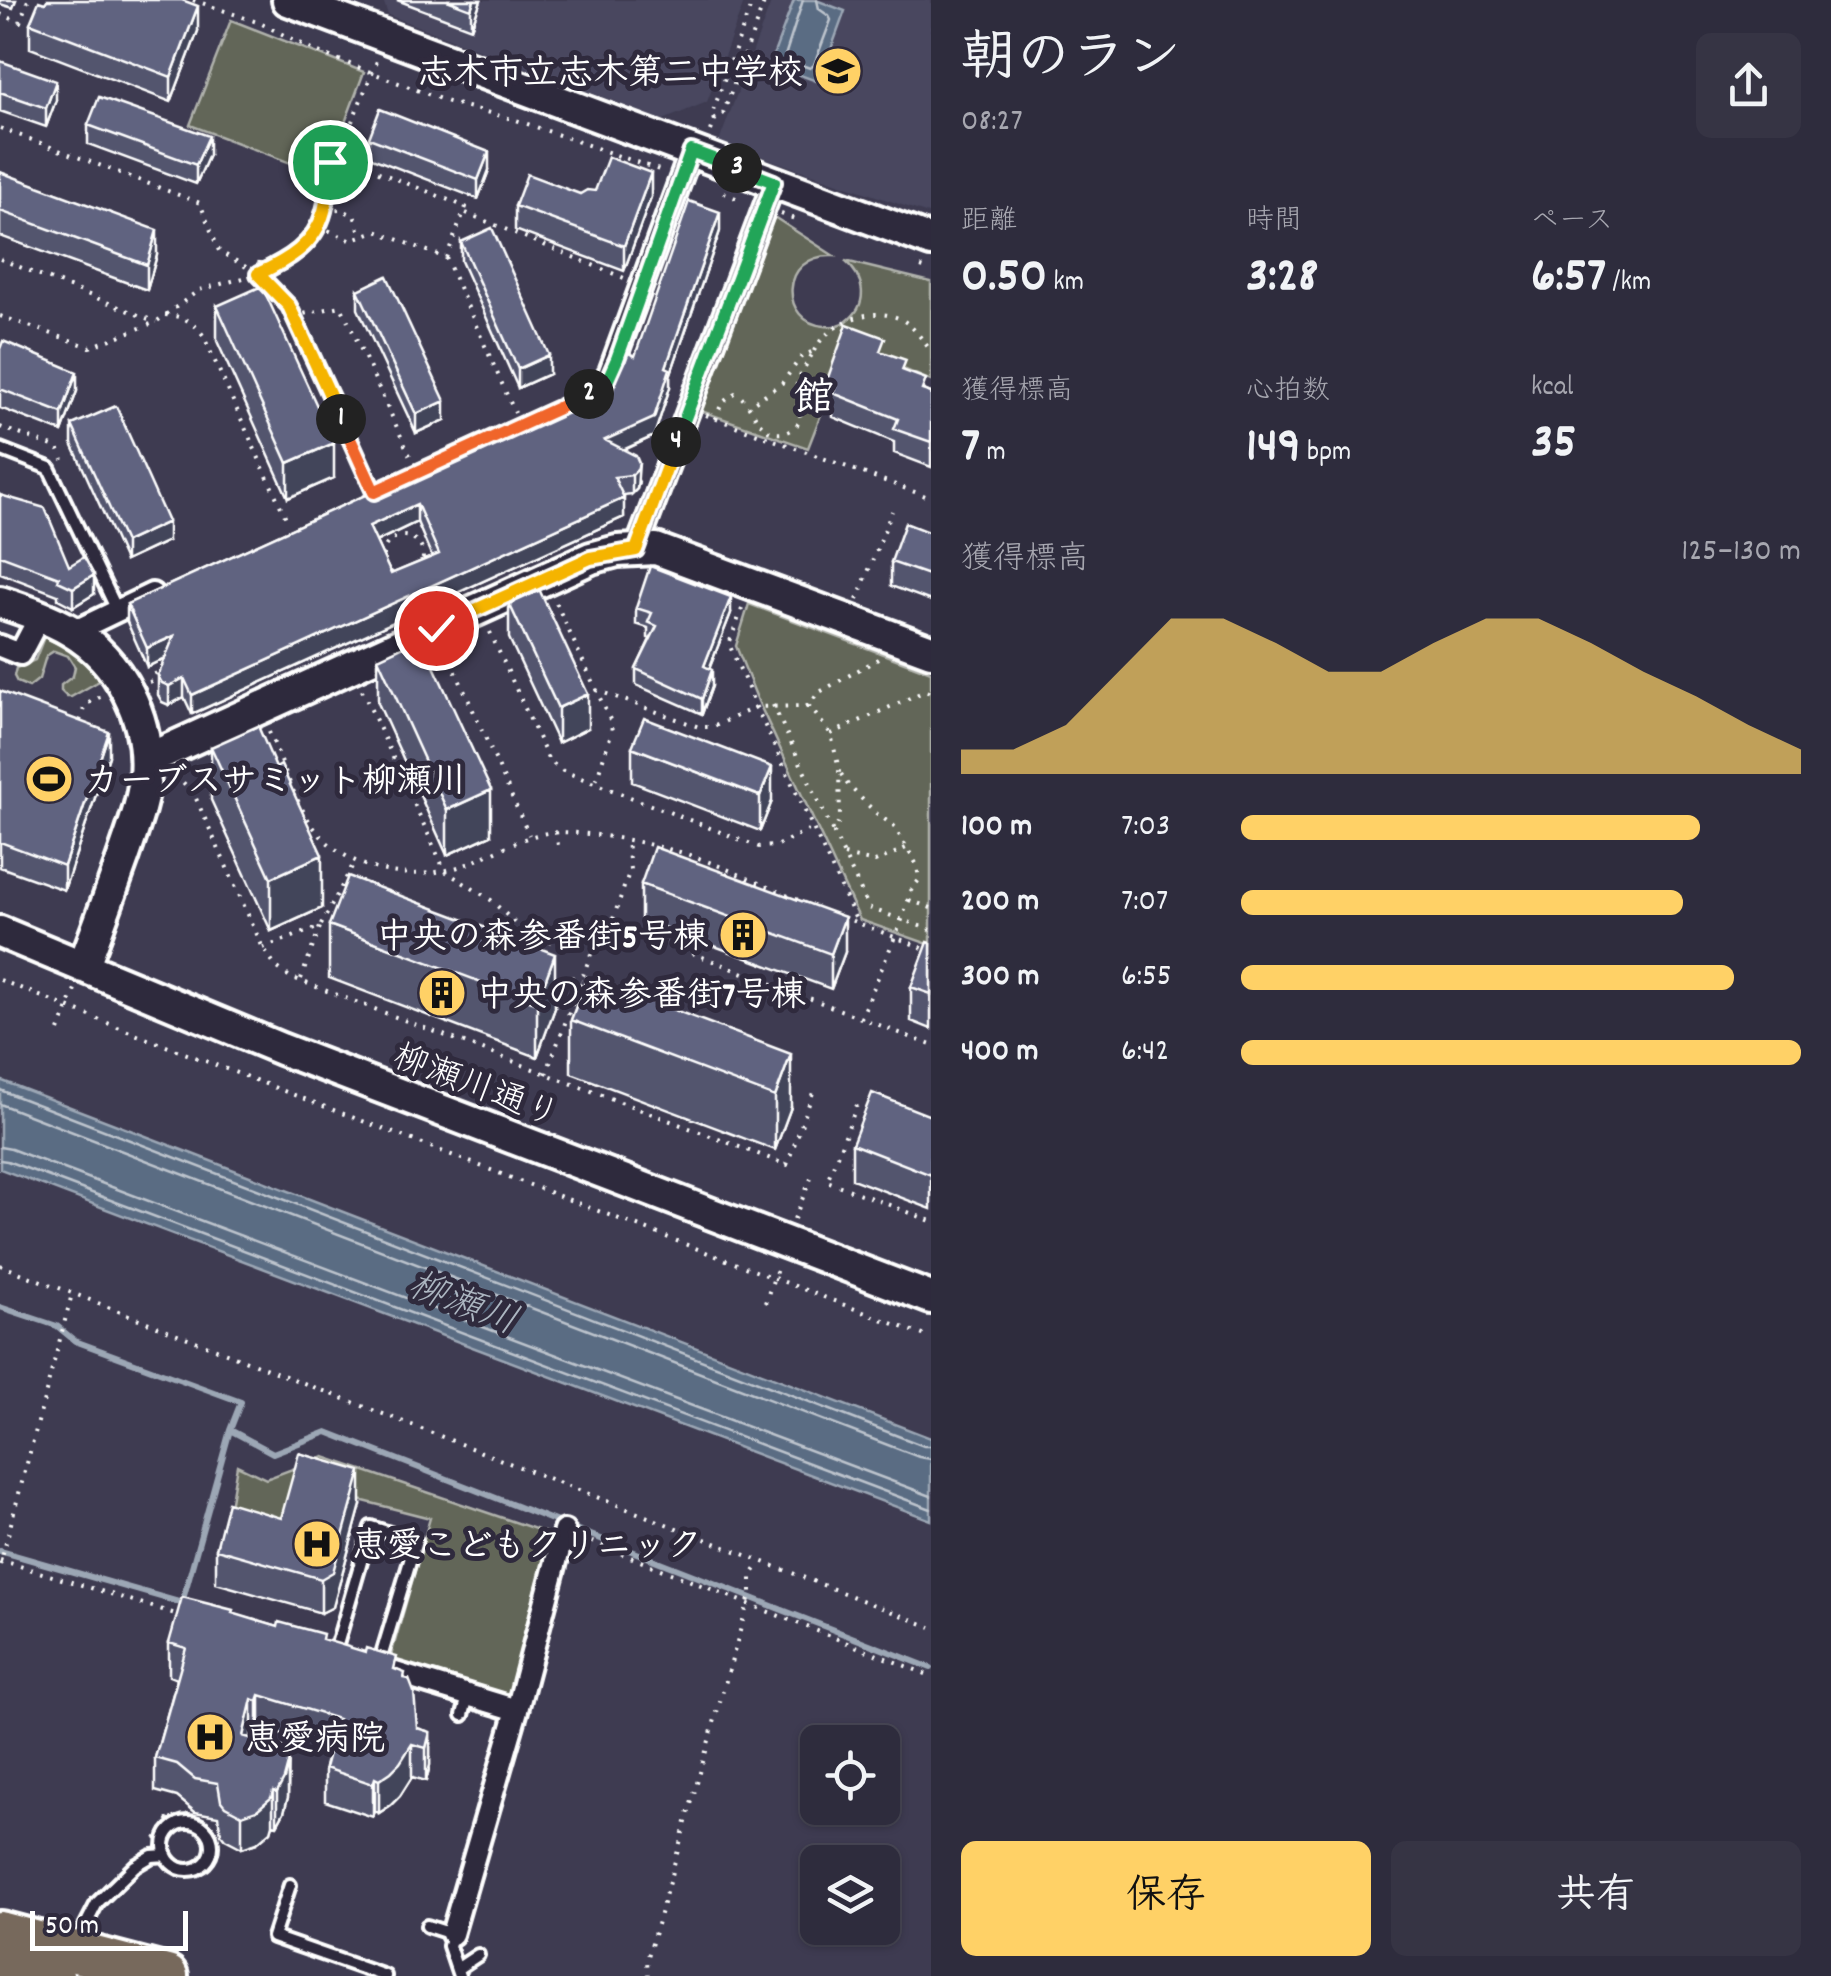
<!DOCTYPE html>
<html lang="ja">
<head>
<meta charset="utf-8">
<style>
	:root { --surface:#2e2c3d; --page:#363444; --text:#f1f3f6; --muted:#a7a7b0; --line:#494857; --accent:#ffd166 }
	body { margin:0; font-family:Dekko,"Klee One",sans-serif; background:var(--page); color:var(--text); height:100vh; display:flex; flex-direction:column; font-size:38px; white-space:nowrap }
	* { box-sizing:border-box; margin:0 }
	p { font-size:32px; color:var(--muted) }
	.icon { flex:none; width:55px; height:55px; fill:none; stroke:currentColor; stroke-width:2; stroke-linecap:round; stroke-linejoin:round }
	.map { position:relative; flex:1; overflow:hidden }
	.sheet { display:flex; flex-direction:column; background:var(--surface); width:900px }
	.sheet>* { flex:none }
	.tools { position:absolute; left:800px; top:1725px; display:grid; gap:20px }
	.tools a { display:grid; place-items:center; width:100px; height:100px; border-radius:15px; background:var(--surface); box-shadow:0 2px 8px #0004,0 0 0 2px var(--line); font-size:50px }
	.scale { position:absolute; left:30px; bottom:25px; width:158px; box-sizing:border-box; padding-left:10px; border:5px solid #fff; border-top:0; font-size:28px; line-height:35px; white-space:nowrap; color:#fff; -webkit-text-stroke:8px #2f2a3d; paint-order:stroke }
	.pin { position:absolute; display:grid; place-items:center; width:85px; height:85px; color:#fff; margin:-42px; border:5px solid #fff; border-radius:50%; box-shadow:0 2px 10px #0007 }
	.km { position:absolute; width:50px; height:50px; margin:-25px; border-radius:50%; background:#222; color:#fff; font-size:28px; line-height:50px; text-align:center }
	.round { display:grid; place-items:center; flex:none; width:105px; height:105px; border-radius:15px; background:var(--page) }
	.head { display:flex; align-items:center; justify-content:space-between; height:170px; padding:0 30px }
	h1 { font-size:55px; font-weight:800; line-height:75px }
	.metrics { display:grid; grid-template-columns:repeat(3,1fr); gap:15px; height:170px; padding:10px 30px }
	.metrics div { display:grid; align-content:center }
	.metrics b { font-size:50px; font-weight:800 }
	.metrics small { font-size:28px; font-weight:400 }
	.metrics p { font-size:28px }
	.chart { height:280px; padding:20px 30px }
	.chart p { display:flex; justify-content:space-between }
	.chart svg { width:100%; height:180px; margin-top:10px; fill:var(--accent); opacity:.7 }
	.cta { display:flex; gap:20px; margin-top:auto; padding:20px 30px }
	.cta a { flex:1; height:115px; border-radius:15px; background:var(--accent); color:#111; font-size:40px; font-weight:800; line-height:115px; text-align:center }
	.cta a+a { background:var(--page); color:var(--text) }
	ul { padding:0 30px; list-style:none; font-size:32px }
	li { display:grid; grid-template-columns:160px 120px 1fr; align-items:center; height:75px }
	li i { height:25px; border-radius:12px; background:var(--accent) }
	main { display:flex; flex:1; min-height:0 }
	.map>svg:first-child { display:block }
	.built { fill:#48475f }
	.green { fill:#626658; stroke:#b0b2ac; stroke-width:2.5 }
	.water { fill:#5a6c83; stroke:#9ca7b5; stroke-width:2.5 }
	.lines { fill:none; stroke-linecap:round; stroke-linejoin:round }
	.shore { stroke:#bdc4cd; stroke-width:2.5 }
	.stream { stroke:#9ca7b5; stroke-width:6 }
	.lane-casing { stroke:#fff; stroke-width:18 }
	.street-casing { stroke:#fff; stroke-width:28 }
	.secondary-casing { stroke:#fff; stroke-width:38 }
	.highway-casing { stroke:#fff; stroke-width:48 }
	.path { stroke:#fff; stroke-width:4; stroke-dasharray:2.5 8; stroke-linecap:butt }
	.lane { stroke:#2f2a3d; stroke-width:10 }
	.street { stroke:#2f2a3d; stroke-width:20 }
	.secondary { stroke:#2f2a3d; stroke-width:30 }
	.highway { stroke:#77695c; stroke-width:40 }
	.wall { fill:#53556e; stroke:#fff; stroke-width:2.5; fill-rule:evenodd }
	.shaded-wall { fill:#43455a; stroke:#fff; stroke-width:2.5 }
	.building { fill:#606380; stroke:#fff; stroke-width:2.5; fill-rule:evenodd }
	.split-1-casing { stroke:#fff; stroke-width:20 }
	.split-2-casing { stroke:#fff; stroke-width:20 }
	.split-3-casing { stroke:#fff; stroke-width:20 }
	.split-4-casing { stroke:#fff; stroke-width:20 }
	.split-5-casing { stroke:#fff; stroke-width:20 }
	.split-1 { stroke:#f5b400; stroke-width:12 }
	.split-2 { stroke:#f0652b; stroke-width:12 }
	.split-3 { stroke:#22a559; stroke-width:12 }
	.split-4 { stroke:#22a559; stroke-width:12 }
	.split-5 { stroke:#f5b400; stroke-width:12 }
	.labels { text-anchor:middle; stroke-width:10; stroke-linejoin:round; paint-order:stroke }
	.poi-label { font-size:35px; font-weight:bold; fill:#fff; stroke:#2f2a3d; text-anchor:start }
	.street-label { font-size:35px; fill:#fff; stroke:#2f2a3d }
	.water-label { font-size:38px; font-style:italic; fill:#acb6c1; stroke:#2f2a3d }
	.quarter-label { font-size:40px; font-weight:bold; fill:#fff; stroke:#2f2a3d }
</style>
</head>
<body>
<main>
<div class="map">
<svg width="931" height="1976" viewBox="0 0 931 1976">
	<rect width="100%" height="100%" fill="#3e3b51"/>
	<filter id="ink" filterUnits="userSpaceOnUse"><feTurbulence type="fractalNoise" baseFrequency=".01" numOctaves="2"/><feDisplacementMap in="SourceGraphic" scale="20" xChannelSelector="R" yChannelSelector="G"/><feConvolveMatrix kernelMatrix="1 2 1 2 8 2 1 2 1" color-interpolation-filters="sRGB"/></filter>
	<g filter="url(#ink)">
		<path class="built" d="M383,0H745L707,102L663,120L388,15Z
			M772,0H931V215L719,142Z"/>
		<path class="green" d="M231,20L364,72L325,176L190,125Z
			M774,217L834,256C778,253 780,324 825,326C832,327 842,325 847,321C870,303 864,277 845,261L931,282V381L848,345L808,448L701,411Z
			M749,604L931,672V945L860,920L758,701L736,646Z
			M44,637C67,647 85,661 101,680L71,697H67L61,691V685L73,676L75,667L68,656L54,651L46,656L39,679L29,687L17,682L14,676L16,668L35,660Z
			M324,1457L550,1534L508,1699L389,1663L430,1518L297,1484L279,1546L226,1531L237,1465L266,1479Z"/>
		<path class="water" d="M794,0H816L845,11L819,82L770,64Z
			M0,1080L931,1438V1520L0,1169Z"/>
		<g class="lines">
			<path class="shore" d="M803,0L785,56L787,60L810,68L814,65L831,20L829,16L819,9L817,0
				M0,1090L924,1446H931
				M0,1104L919,1457L931,1459
				M0,1147L11,1149L931,1496
				M0,1160L7,1161L931,1509"/>
			<path class="stream" d="M0,1307L57,1326L75,1341L241,1402L230,1430
				M0,1551L182,1603L230,1430L273,1453L327,1432L931,1668"/>
			<g class="lane-casing">
				<path id="lane" d="M0,449L49,468L117,610
					M334,1655L371,1527L416,1541L379,1664
					M463,1715L468,1696
					M164 1846a24 24 0 1 1 48 0a24 24 0 1 1-48 0Z
					M290,1885L273,1937L385,1976
					M427,1926L452,1934L449,1946L459,1976
					M77,1942L97,1903L135,1866L152,1856L166,1855
					M457,1969L478,1955"/>
			</g>
			<g class="street-casing">
				<path id="street" d="M583,397L604,388L691,151
					M636,550L774,182
					M73,632L152,594
					M0,646L20,654L40,616
					M379,1668L517,1710
					M452,1934L517,1710L564,1531"/>
			</g>
			<g class="secondary-casing">
				<path id="secondary" d="M288,0L931,241
					M0,602C24,610 49,618 71,631C120,660 150,720 145,776C143,804 132,831 123,858C110,894 97,931 83,967
					M146,760L591,558L617,551L656,549L931,651
					M0,932L281,1049L931,1298"/>
			</g>
			<g class="highway-casing">
				<path id="highway" d="M0,1932L167,1976
					M0,1962L53,1976"/>
			</g>
			<path class="path" d="M193,0L260,23L316,51L448,102L516,120L662,171
				M0,14L20,22L28,0
				M715,120L712,114L753,0
				M0,128L200,203L219,251L258,274
				M711,131L715,120L723,114L765,0
				M339,156L466,207L446,258
				M724,193L743,201
				M326,210L339,209L354,215L361,235
				M466,213L624,278
				M781,214L800,221
				M319,226L350,240L376,231L446,258L515,413
				M0,259L156,322
				M921,267L931,270
				M258,274L282,263L304,248L319,226L332,170L377,61
				M258,274L260,257
				M165,315C182,316 193,321 203,335L286,518
				M0,316L90,347L156,322L199,290L258,274L289,306L374,493
				M294,316L341,306L412,460
				M814,351C828,322 875,303 904,321C915,328 923,341 931,351
				M706,415L931,498
				M715,419L722,403L735,393C754,402 756,436 782,433C792,432 797,426 801,419L795,394L798,379L814,351L802,356L782,383L748,406
				M0,427L58,448L63,460
				M383 556a20 20 0 1 1 40 0a20 20 0 1 1-40 0Z
				M857,600L892,511
				M556,603L612,724L611,734L595,784
				M742,609L729,644L756,707L858,924
				M490,632L549,761L563,771L759,847L776,846L812,828
				M447,652L529,835
				M878,659L818,693L809,706L831,734L839,770L840,818L834,834L869,908L931,930
				M149,682L153,681L155,674L162,670
				M362,690L445,871L491,900L517,925L536,938L556,943H571L598,936L612,922L630,870L627,840
				M596,690L699,727H713L756,707L809,706
				M773,705L833,832
				M80,721L85,705L102,696
				M269,732C283,763 297,810 320,835C357,875 417,883 467,864C498,852 527,832 560,832C600,833 642,842 680,852C718,863 763,886 801,901
				M831,734L925,691L931,693
				M841,774L848,785L876,813L894,826L917,865L919,880L910,892L902,920L861,1018
				M176,775L194,794L263,948L275,966L290,977L787,1165L815,1087
				M556,832L559,852
				M844,855L875,862L906,848
				M909,900L931,908
				M842,917L931,951
				M614,923L931,1045
				M567,928L571,943
				M263,948L320,927L354,863
				M571,977L581,981
				M301,979L320,927
				M0,980L145,1038L931,1338
				M59,1031L75,989
				M546,1074L597,938
				M857,1105L827,1181L931,1221
				M794,1219L812,1176
				M0,1265L931,1627
				M765,1303L778,1266
				M582,1538L931,1676
				M0,1560L182,1616
				M0,1565L72,1294
				M156,1839L168,1820L195,1812
				M648,1976L647,1960L751,1592V1576L760,1563"/>
			<use href="#lane" class="lane"/>
			<use href="#street" class="street"/>
			<use href="#secondary" class="secondary"/>
			<use href="#highway" class="highway"/>
		</g>
		<path class="wall" d="M0,0H16L13,8L0,4Z
			M397,0H481L471,28Z
			M45,3L198,31L171,102L30,48V23Z
			M0,61L56,100L46,127L0,111Z
			M88,125L209,155L196,184L88,144Z
			M369,138L489,170L478,199L369,157Z
			M0,172L157,255L147,290L0,236Z
			M580,194L651,197L624,271L515,230V206Z
			M720,231L670,376V387L654,436L624,450L639,482L637,489L632,494L623,495L624,517L192,714L184,697L169,705L162,702L158,695V676L165,658L147,667L127,622V604L615,381L635,356ZM417,522L432,557L391,574L376,542Z
			M461,242L549,374L518,388L461,261Z
			M358,290L445,420L416,433L358,309Z
			M217,306L334,478L288,498L217,341Z
			M0,349L77,391L62,432L0,408Z
			M885,353L926,391L931,393V467L894,453V442L833,417V410L826,407V383Z
			M72,425L168,541L125,561L72,444Z
			M0,495L69,566L94,594L73,607L58,599V595L0,573Z
			M931,533V601L891,586V562Z
			M509,603L588,728L558,743L509,638Z
			M636,608L731,613L709,669L712,686L702,714L636,685V669L650,639L648,638V628L636,624Z
			M378,658L491,835L447,855L378,703Z
			M0,691L109,756L64,890L0,867Z
			M211,747L276,768L322,908L271,931L211,800Z
			M632,747L772,801L760,831L632,782Z
			M641,884L845,952L831,989L641,919Z
			M329,925L555,1008L537,1057L329,978Z
			M931,943V1029L911,1021V987Z
			M587,977L791,1107L775,1150L571,1073V1020Z
			M931,1116V1209L852,1179V1144Z
			M361,1505L333,1607L321,1613L216,1583V1549L281,1518Z
			M233,1614L323,1640L397,1670L405,1678L417,1728L430,1732V1765L426,1781L412,1777L400,1796L391,1805L379,1813L375,1811L373,1817L325,1801V1768L329,1749L260,1728L258,1734L252,1732L250,1738L289,1749L288,1797L284,1812L277,1825L273,1824L271,1831L257,1843L242,1848L225,1839L221,1834L218,1816L195,1812L177,1797L155,1791V1758L177,1679L169,1676V1643Z"/>
		<path class="shaded-wall" d="M474,0H481L471,28V9Z
			M198,6V31L171,102V77Z
			M56,81V100L46,127V108Z
			M209,136V155L196,184V165Z
			M489,152V170L478,199V180Z
			M651,173V197L624,271V246Z
			M720,212V231L670,376V387L654,436L605,458V440L666,367Z
			M157,230V255L147,290V265Z
			M549,355V374L518,388V369Z
			M77,372V391L62,432V413Z
			M445,401V420L416,433V414Z
			M334,443V478L288,498V463Z
			M639,463L637,489L632,494V475Z
			M624,498V517L192,714V695Z
			M417,504V522L369,545V526Z
			M168,522V541L125,561V542Z
			M94,575V594L73,607V588Z
			M731,597V613L704,682V666Z
			M174,636V654L147,667V648Z
			M712,670V686L702,714V699Z
			M184,678V697L169,705V686Z
			M588,694V728L558,743V708Z
			M109,732V756L64,890V866Z
			M772,767V801L760,831V796Z
			M491,790V835L447,855V810Z
			M322,855V908L271,931V878Z
			M845,917V952L831,989V954Z
			M555,954V1008L537,1057V1003Z
			M791,1054V1107L775,1150V1097Z
			M361,1471V1505L333,1607L321,1613V1579Z
			M260,1695V1728L258,1734V1701Z
			M252,1699V1732L243,1769V1736Z
			M430,1732V1765L426,1781V1748Z
			M412,1744V1777L400,1796L391,1805L379,1813V1780Z
			M288,1764V1797L284,1812L277,1825V1792Z
			M375,1778V1811L373,1817V1784Z
			M273,1791V1824L271,1831L257,1843L242,1848V1815Z"/>
		<path class="building" d="M47,0H182L198,6L171,77L30,23L39,1L45,3Z
			M447,0H474L471,9Z
			M0,61L56,81L46,108L0,92Z
			M99,97L209,136L196,165L88,125Z
			M380,109L489,152L478,180L369,138Z
			M608,157L651,173L624,246L515,206L527,174L580,194L587,190L595,191Z
			M0,172L157,230L147,265L0,211Z
			M689,201L720,212L666,367L670,369L654,418L605,440L636,456L639,463L637,470L632,475L614,477L624,498L192,695L184,678L169,686L162,683L158,676L174,636L147,648L127,604L615,381L626,352L635,356ZM417,504L439,554L391,574L369,526Z
			M492,228L549,355L518,369L461,242Z
			M387,276L445,401L416,414L358,290Z
			M262,286L334,443L288,463L217,306Z
			M847,324L885,338L880,351L906,360L902,370L926,379L922,390L931,393V442L894,429L898,419L833,393L836,386L826,383Z
			M3,341L77,372L62,413L0,389V349Z
			M116,406L168,522L125,542L72,425Z
			M0,495L45,508L69,566L84,557L94,575L73,588L58,581L59,577L0,555Z
			M905,523L931,533V576L891,562Z
			M650,566L731,597L704,666L712,670L702,699L636,669L657,626L648,622L652,613L636,608Z
			M539,589L588,694L558,708L509,603Z
			M421,638L491,790L447,810L378,658Z
			M0,691L109,732L64,866L0,842Z
			M644,718L772,767L760,796L632,747Z
			M258,726L276,768L281,765L322,855L271,878L211,747Z
			M654,847L845,917L831,954L641,884Z
			M348,876L555,954L537,1003L329,925Z
			M928,942L931,943V994L911,987Z
			M587,977L791,1054L775,1097L571,1020Z
			M872,1093L931,1116V1175L852,1144Z
			M299,1453L361,1471L333,1572L321,1579L216,1549L228,1502L281,1518Z
			M182,1597L233,1610L232,1613L278,1627L279,1622L323,1634L322,1639L365,1652L366,1648L397,1657L394,1669L405,1673L404,1678L409,1679L414,1692L417,1728L430,1732L426,1748L412,1744L400,1763L391,1772L379,1780L375,1778L373,1784L325,1768L338,1719L260,1695L258,1701L252,1699L243,1736L289,1749L288,1764L284,1779L277,1792L273,1791L271,1798L257,1810L242,1815L225,1806L221,1801L218,1783L195,1779L177,1764L155,1758L186,1648L169,1643Z"/>
	</g>
	<g class="lines" filter="url(#ink)">
		<g class="split-1-casing">
			<path id="split-1" d="M330,162L335,164C330,179 328,195 324,211C315,245 288,260 258,274L289,306L341,419"/>
		</g>
		<g class="split-2-casing">
			<path id="split-2" d="M341,419L374,492L589,394"/>
		</g>
		<g class="split-3-casing">
			<path id="split-3" d="M589,394L604,388L617,359L691,151L737,168"/>
		</g>
		<g class="split-4-casing">
			<path id="split-4" d="M676,442L774,182L737,168"/>
		</g>
		<g class="split-5-casing">
			<path id="split-5" d="M436,628L590,558L636,550L676,442"/>
		</g>
		<use href="#split-1" class="split-1"/>
		<use href="#split-2" class="split-2"/>
		<use href="#split-3" class="split-3"/>
		<use href="#split-4" class="split-4"/>
		<use href="#split-5" class="split-5"/>
	</g>
	<defs>
		<g id="school-disc" transform="scale(2.5)"><circle r="9.5" fill="#ffd166" stroke="#2f2a3d"/><path d="M0-5L7-2L0 1L-7-2ZM-4 1L0 2.5L4 1V4Q0 6-4 4Z" fill="#111"/></g>
		<g id="stadium-disc" transform="scale(2.5)"><circle r="9.5" fill="#ffd166" stroke="#2f2a3d"/><path d="M0-5a6.5 5 0 1 0 0 10a6.5 5 0 1 0 0-10ZM-3.5-1.8h7v3.6h-7Z" fill="#111"/></g>
		<g id="building-disc" transform="scale(2.5)"><circle r="9.5" fill="#ffd166" stroke="#2f2a3d"/><path d="M-4-6H4V6H1V3H-1V6H-4ZM-2.5-4.3h1.7v1.8h-1.7ZM.8-4.3h1.7v1.8H.8ZM-2.5-1h1.7V.8h-1.7ZM.8-1h1.7V.8H.8Z" fill="#111"/></g>
		<g id="hospital-disc" transform="scale(2.5)"><circle r="9.5" fill="#ffd166" stroke="#2f2a3d"/><path d="M-5-5h3v3.5h4V-5h3V5h-3V1.5h-4V5h-3Z" fill="#111"/></g>
	</defs>
	<g fill-rule="evenodd">
		<use href="#school-disc" x="838" y="71"/>
		<use href="#stadium-disc" x="49" y="779"/>
		<use href="#building-disc" x="743" y="935"/>
		<use href="#building-disc" x="442" y="993"/>
		<use href="#hospital-disc" x="317" y="1544"/>
		<use href="#hospital-disc" x="210" y="1737"/>
	</g>
	<g class="labels">
		<g class="poi-label">
			<text x="803" y="83" text-anchor="end">志木市立志木第二中学校</text>
			<text x="84" y="791">カーブスサミット柳瀬川</text>
			<text x="708" y="947" text-anchor="end">中央の森参番街5号棟</text>
			<text x="477" y="1005">中央の森参番街7号棟</text>
			<text x="352" y="1556">恵愛こどもクリニック</text>
			<text x="245" y="1749">恵愛病院</text>
		</g>
		<g class="street-label">
			<text transform="translate(477 1084) rotate(21)" y="12">柳瀬川通り</text>
		</g>
		<g class="water-label">
			<text transform="translate(464 1301) rotate(21)" y="13">柳瀬川</text>
		</g>
		<g class="quarter-label">
			<text x="814" y="409">館</text>
		</g>
	</g>
</svg>
<div class="tools">
<a><svg class="icon" aria-label="locate" viewBox="0 0 24 24"><circle cx="12" cy="12" r="6"/><path d="M12 2v4M12 18v4M2 12h4M18 12h4"/></svg></a>
<a><svg class="icon" aria-label="layers" viewBox="0 0 24 24"><path d="M12 4l9 5-9 5-9-5zM3 14l9 5 9-5"/></svg></a>
</div>
<div class="scale">50 m</div>
<div class="pin" style="left:330px;top:162px;background:#1e9e55"><svg class="icon" aria-label="arrive" viewBox="0 0 24 24"><path d="M6 21V4h12l-3 4 3 4H6"/></svg></div>
<div class="pin" style="left:436px;top:628px;background:#d93025"><svg class="icon" aria-label="check" viewBox="0 0 24 24"><path d="M5 12l5 5 9-10"/></svg></div>
<b class="km" style="left:341px;top:419px">1</b>
<b class="km" style="left:589px;top:394px">2</b>
<b class="km" style="left:737px;top:168px">3</b>
<b class="km" style="left:676px;top:442px">4</b>
</div>
<section class="sheet">
<div class="head"><div><h1>朝のラン</h1><p>08:27</p></div><a class="round"><svg class="icon" aria-label="share" viewBox="0 0 24 24"><path d="M12 15V3M7 8l5-5 5 5M5 13v7h14v-7"/></svg></a></div>
<div class="metrics">
<div><p>距離</p><b>0.50<small> km</small></b></div>
<div><p>時間</p><b>3:28</b></div>
<div><p>ペース</p><b>6:57<small> /km</small></b></div>
</div>
<div class="metrics">
<div><p>獲得標高</p><b>7<small> m</small></b></div>
<div><p>心拍数</p><b>149<small> bpm</small></b></div>
<div><p>kcal</p><b>35</b></div>
</div>
<div class="chart"><p><span>獲得標高</span>125–130 m</p>
<svg viewBox="0 0 160 44" preserveAspectRatio="none"><path d="M0 44V38L10 38L20 32L30 19L40 6L50 6L60 12L70 19L80 19L90 12L100 6L110 6L120 12L130 19L140 25L150 32L160 38V44z"/></svg>
</div>
<ul>
<li><b>100 m</b>7:03<i style="width:82%"></i></li>
<li><b>200 m</b>7:07<i style="width:79%"></i></li>
<li><b>300 m</b>6:55<i style="width:88%"></i></li>
<li><b>400 m</b>6:42<i style="width:100%"></i></li>
</ul>
<div class="cta"><a>保存</a><a>共有</a></div>
</section>
</main>
</body>
</html>
